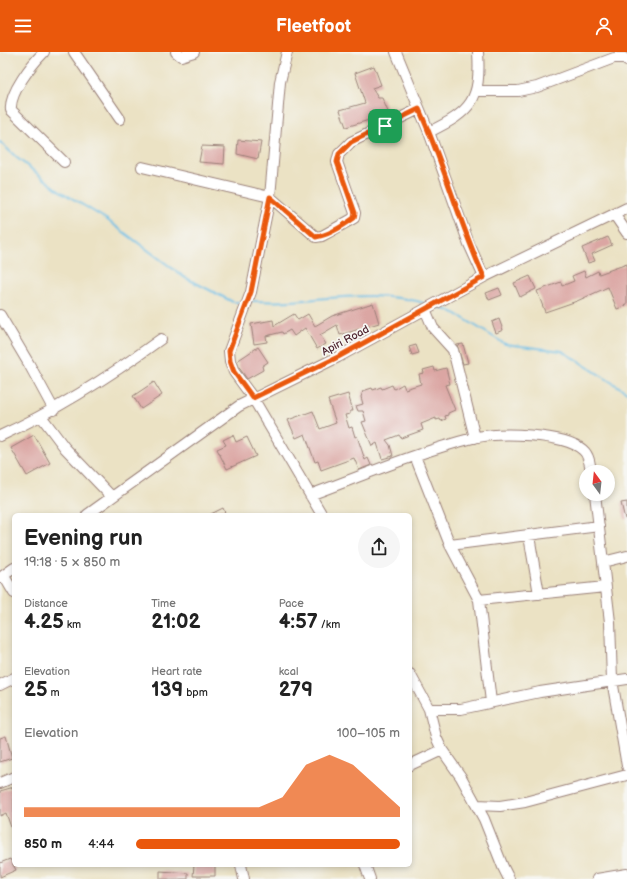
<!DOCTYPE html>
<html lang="en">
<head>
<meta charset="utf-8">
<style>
	:root { --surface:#fff; --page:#f6f6f6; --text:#222; --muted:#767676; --accent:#ea580c }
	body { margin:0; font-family:"Balsamiq Sans",sans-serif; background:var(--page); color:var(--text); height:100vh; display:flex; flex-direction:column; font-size:15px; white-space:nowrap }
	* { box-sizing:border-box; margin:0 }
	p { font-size:13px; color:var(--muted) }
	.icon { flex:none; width:22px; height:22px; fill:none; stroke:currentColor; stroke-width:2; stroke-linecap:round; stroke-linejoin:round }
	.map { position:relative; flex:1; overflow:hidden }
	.details { position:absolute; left:12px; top:461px; width:400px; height:354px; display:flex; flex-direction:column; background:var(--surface); border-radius:6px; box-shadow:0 2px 6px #0003 }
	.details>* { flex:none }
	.needle { width:26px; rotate:345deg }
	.tools { position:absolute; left:579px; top:413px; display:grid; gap:8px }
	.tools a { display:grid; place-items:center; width:36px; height:36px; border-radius:50%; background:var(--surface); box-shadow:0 2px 6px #0003; font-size:20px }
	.pin { position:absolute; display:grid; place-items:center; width:34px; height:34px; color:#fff; margin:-17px; border-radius:8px; box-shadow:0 2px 6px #0006 }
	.round { display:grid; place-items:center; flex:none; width:42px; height:42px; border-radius:21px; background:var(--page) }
	.headline { display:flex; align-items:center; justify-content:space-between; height:68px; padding:0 12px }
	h1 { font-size:22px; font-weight:700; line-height:30px }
	.figures { display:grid; grid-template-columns:repeat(3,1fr); gap:6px; height:68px; padding:4px 12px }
	.figures div { display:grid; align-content:center }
	.figures b { font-size:20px; font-weight:700 }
	.figures small { font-size:11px; font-weight:400 }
	.figures p { font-size:11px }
	.chart { height:112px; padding:8px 12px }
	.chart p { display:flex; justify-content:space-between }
	.chart svg { width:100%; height:72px; margin-top:4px; fill:var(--accent); opacity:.7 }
	ul { padding:0 12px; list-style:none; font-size:13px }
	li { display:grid; grid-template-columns:64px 48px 1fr; align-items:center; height:30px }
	li i { height:10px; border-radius:5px; background:var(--accent) }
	header { display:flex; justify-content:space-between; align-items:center; height:52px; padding:0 12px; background:var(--accent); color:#fff; font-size:18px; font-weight:700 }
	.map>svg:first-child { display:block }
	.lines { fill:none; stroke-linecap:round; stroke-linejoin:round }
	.stream { stroke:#69bde5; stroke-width:2 }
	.building { fill:#dba6a3 }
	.minor-casing { stroke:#9a8078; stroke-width:12 }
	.minor { stroke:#fff; stroke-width:10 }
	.route-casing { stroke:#fff; stroke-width:8 }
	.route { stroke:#ea580c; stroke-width:5 }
	.labels { text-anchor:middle; stroke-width:3.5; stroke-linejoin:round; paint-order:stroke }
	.street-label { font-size:11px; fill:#4a1f2b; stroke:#f6f6f2 }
</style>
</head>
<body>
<header><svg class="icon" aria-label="menu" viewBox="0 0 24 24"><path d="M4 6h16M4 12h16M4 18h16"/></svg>Fleetfoot<svg class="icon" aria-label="person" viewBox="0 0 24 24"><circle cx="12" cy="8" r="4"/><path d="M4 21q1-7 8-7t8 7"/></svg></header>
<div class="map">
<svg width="627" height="827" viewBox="0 0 627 827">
	<rect width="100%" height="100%" fill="#f6f6f2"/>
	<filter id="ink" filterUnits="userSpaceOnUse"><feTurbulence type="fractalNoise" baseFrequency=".025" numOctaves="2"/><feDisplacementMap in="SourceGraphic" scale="8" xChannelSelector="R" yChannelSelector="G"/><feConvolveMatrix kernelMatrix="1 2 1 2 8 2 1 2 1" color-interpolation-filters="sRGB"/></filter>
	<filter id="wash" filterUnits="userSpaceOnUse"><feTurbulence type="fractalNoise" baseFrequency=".012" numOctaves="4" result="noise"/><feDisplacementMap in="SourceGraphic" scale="16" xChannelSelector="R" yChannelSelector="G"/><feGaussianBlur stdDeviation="0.9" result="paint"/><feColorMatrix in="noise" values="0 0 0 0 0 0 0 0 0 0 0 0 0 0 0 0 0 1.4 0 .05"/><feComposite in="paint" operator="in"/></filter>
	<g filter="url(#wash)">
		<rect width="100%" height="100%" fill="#ebe2c4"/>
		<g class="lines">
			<path class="stream" d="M0,90L17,106L60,139L106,167L184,225L233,250H244
				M251,249C264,249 277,250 291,249C336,246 383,238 427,252
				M437,255L453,260L505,292L562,299L627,340"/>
		</g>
		<g id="blocks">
			<path class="building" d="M374,14L381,33L372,36L378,46H382L389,62L346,75L340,58L365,51L355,21Z
				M238,88L261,90L258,107L237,102Z
				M202,94L225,95L224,112L199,110Z
				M608,185L612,193L592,202L595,209L588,211L582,196Z
				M627,212V253L617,257L608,235L577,249L545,260L537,239L561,230L562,234L574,229L572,224L584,219L586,225L598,219L599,222Z
				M530,224L536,237L520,245L514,231Z
				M499,236L502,243L489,248L486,241Z
				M373,251L379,271L340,283L337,273L320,283L326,292L317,297L305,276L294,284L290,278L283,282L282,280L266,284L267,290L254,292L251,272L273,268L274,274L294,262L298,268L308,262L315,274L332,264Z
				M499,267L503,278L496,281L492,270Z
				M463,292L468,311L463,312L457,293Z
				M416,293L419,301L412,303L409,295Z
				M258,295L268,310L262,314L263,318L247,327L240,317L237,309Z
				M434,315L435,319L446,316L450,332L445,333L455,358L448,361V363L445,364L446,367L441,369L440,367L436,368V366L421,372L423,378L401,386L399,383L386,388L390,393L393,404L382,407L377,391L372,394L362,370L366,369L363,359H358L356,354L363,352L361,345L363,339L372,336L373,338L381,335L382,337L392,333L394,337L403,332L405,337L421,332L419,322L424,321L423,318Z
				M154,330L162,343L141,357L133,344Z
				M348,342L353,359H350V362L345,363L349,376L352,375L355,385L357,384L365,408L368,406L371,413L359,418L354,406L321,418L318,409L315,410L305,382L296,386L288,368L313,359L320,377L336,371L328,348Z
				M34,383L50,411L27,424L11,396Z
				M233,383L236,390L247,385L256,404L227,417L217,397L226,393L223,388Z
				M627,450V467H625L621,451Z
				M223,456L226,463H209Z
				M6,684L12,706L0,710V686Z
				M14,735V781H13L6,761L0,764V739Z
				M10,807L16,818L0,825V811Z
				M194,813H215V824H193Z
				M160,819L188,821V827H160Z"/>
		</g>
	</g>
	<g filter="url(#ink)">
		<use href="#blocks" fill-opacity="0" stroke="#9a8078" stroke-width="1"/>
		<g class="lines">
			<g class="minor-casing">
				<path id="minor" d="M44,0C32,12 9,41 11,58L64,110
					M74,0L120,67
					M176,0L181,4L194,0
					M287,0L280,30L270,145L251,240L229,299L230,309L234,320L253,346L322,463
					M396,0L429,80L469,192L484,225
					M477,39H518L537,35L614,6H624L627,9
					M429,80C472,59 481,48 478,0
					M142,115L270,145L316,185L322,184L354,166L355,161L337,110L339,102L351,90L419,57
					M614,162L627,181
					M425,257L433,276L453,298L475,386
					M0,263L29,312L54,358
					M41,364L65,396L112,445
					M0,384C59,357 109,325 161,287
					M415,404L450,493L479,548L491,650
					M595,442L610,570L612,628L627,714
					M310,443C364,423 418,400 473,386C498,380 564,381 583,398C589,403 590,412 591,420
					M87,463L239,354L338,305L484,225L627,156
					M529,484L539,542
					M450,493L599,474
					M603,510L627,504
					M4,524L14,541
					M0,526L14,516
					M479,548L605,535
					M410,622L429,657L436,685L442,698L461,725L484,767L503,815L509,827
					M0,633L14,626
					M429,657H461L540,640L627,627
					M410,713L442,698
					M0,731L14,725
					M477,753L500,754L525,750L627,723
					M241,813L244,827
					M365,813L370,827
					M597,827L627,822"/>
			</g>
			<use href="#minor" class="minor"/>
		</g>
	</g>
	<g class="lines" filter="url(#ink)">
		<g class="route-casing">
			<path id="route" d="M419,57C444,112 459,170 484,225L338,305L253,346L234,320L230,309L229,299L251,240L270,145L316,185C329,183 343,174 354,166L355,161L337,110L339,102L351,90Z"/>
		</g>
		<use href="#route" class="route"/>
	</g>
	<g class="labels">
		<g class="street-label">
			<text transform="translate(345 288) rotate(-28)" y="4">Apiri Road</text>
		</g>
	</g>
</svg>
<div class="tools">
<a><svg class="needle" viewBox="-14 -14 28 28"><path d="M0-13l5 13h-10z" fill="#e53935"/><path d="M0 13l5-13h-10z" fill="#767676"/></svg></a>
</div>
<div class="pin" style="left:385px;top:74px;background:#1e9e55"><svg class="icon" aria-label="arrive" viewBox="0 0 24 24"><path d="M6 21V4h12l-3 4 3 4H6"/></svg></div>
<section class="details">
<div class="headline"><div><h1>Evening run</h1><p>19:18 · 5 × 850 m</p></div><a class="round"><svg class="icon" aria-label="share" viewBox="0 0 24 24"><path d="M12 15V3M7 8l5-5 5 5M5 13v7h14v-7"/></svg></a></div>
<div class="figures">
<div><p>Distance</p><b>4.25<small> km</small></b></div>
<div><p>Time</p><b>21:02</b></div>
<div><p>Pace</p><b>4:57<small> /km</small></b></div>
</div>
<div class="figures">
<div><p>Elevation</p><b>25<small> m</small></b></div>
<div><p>Heart rate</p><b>139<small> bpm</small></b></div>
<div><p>kcal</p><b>279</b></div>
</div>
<div class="chart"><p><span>Elevation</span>100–105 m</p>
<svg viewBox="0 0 160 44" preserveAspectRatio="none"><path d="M0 44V38L10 38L20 38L30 38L40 38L50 38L60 38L70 38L80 38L90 38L100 38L110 32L120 12L130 6L140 12L150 25L160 38V44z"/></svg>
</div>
<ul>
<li><b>850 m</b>4:44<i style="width:100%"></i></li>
</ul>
</section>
</div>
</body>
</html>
